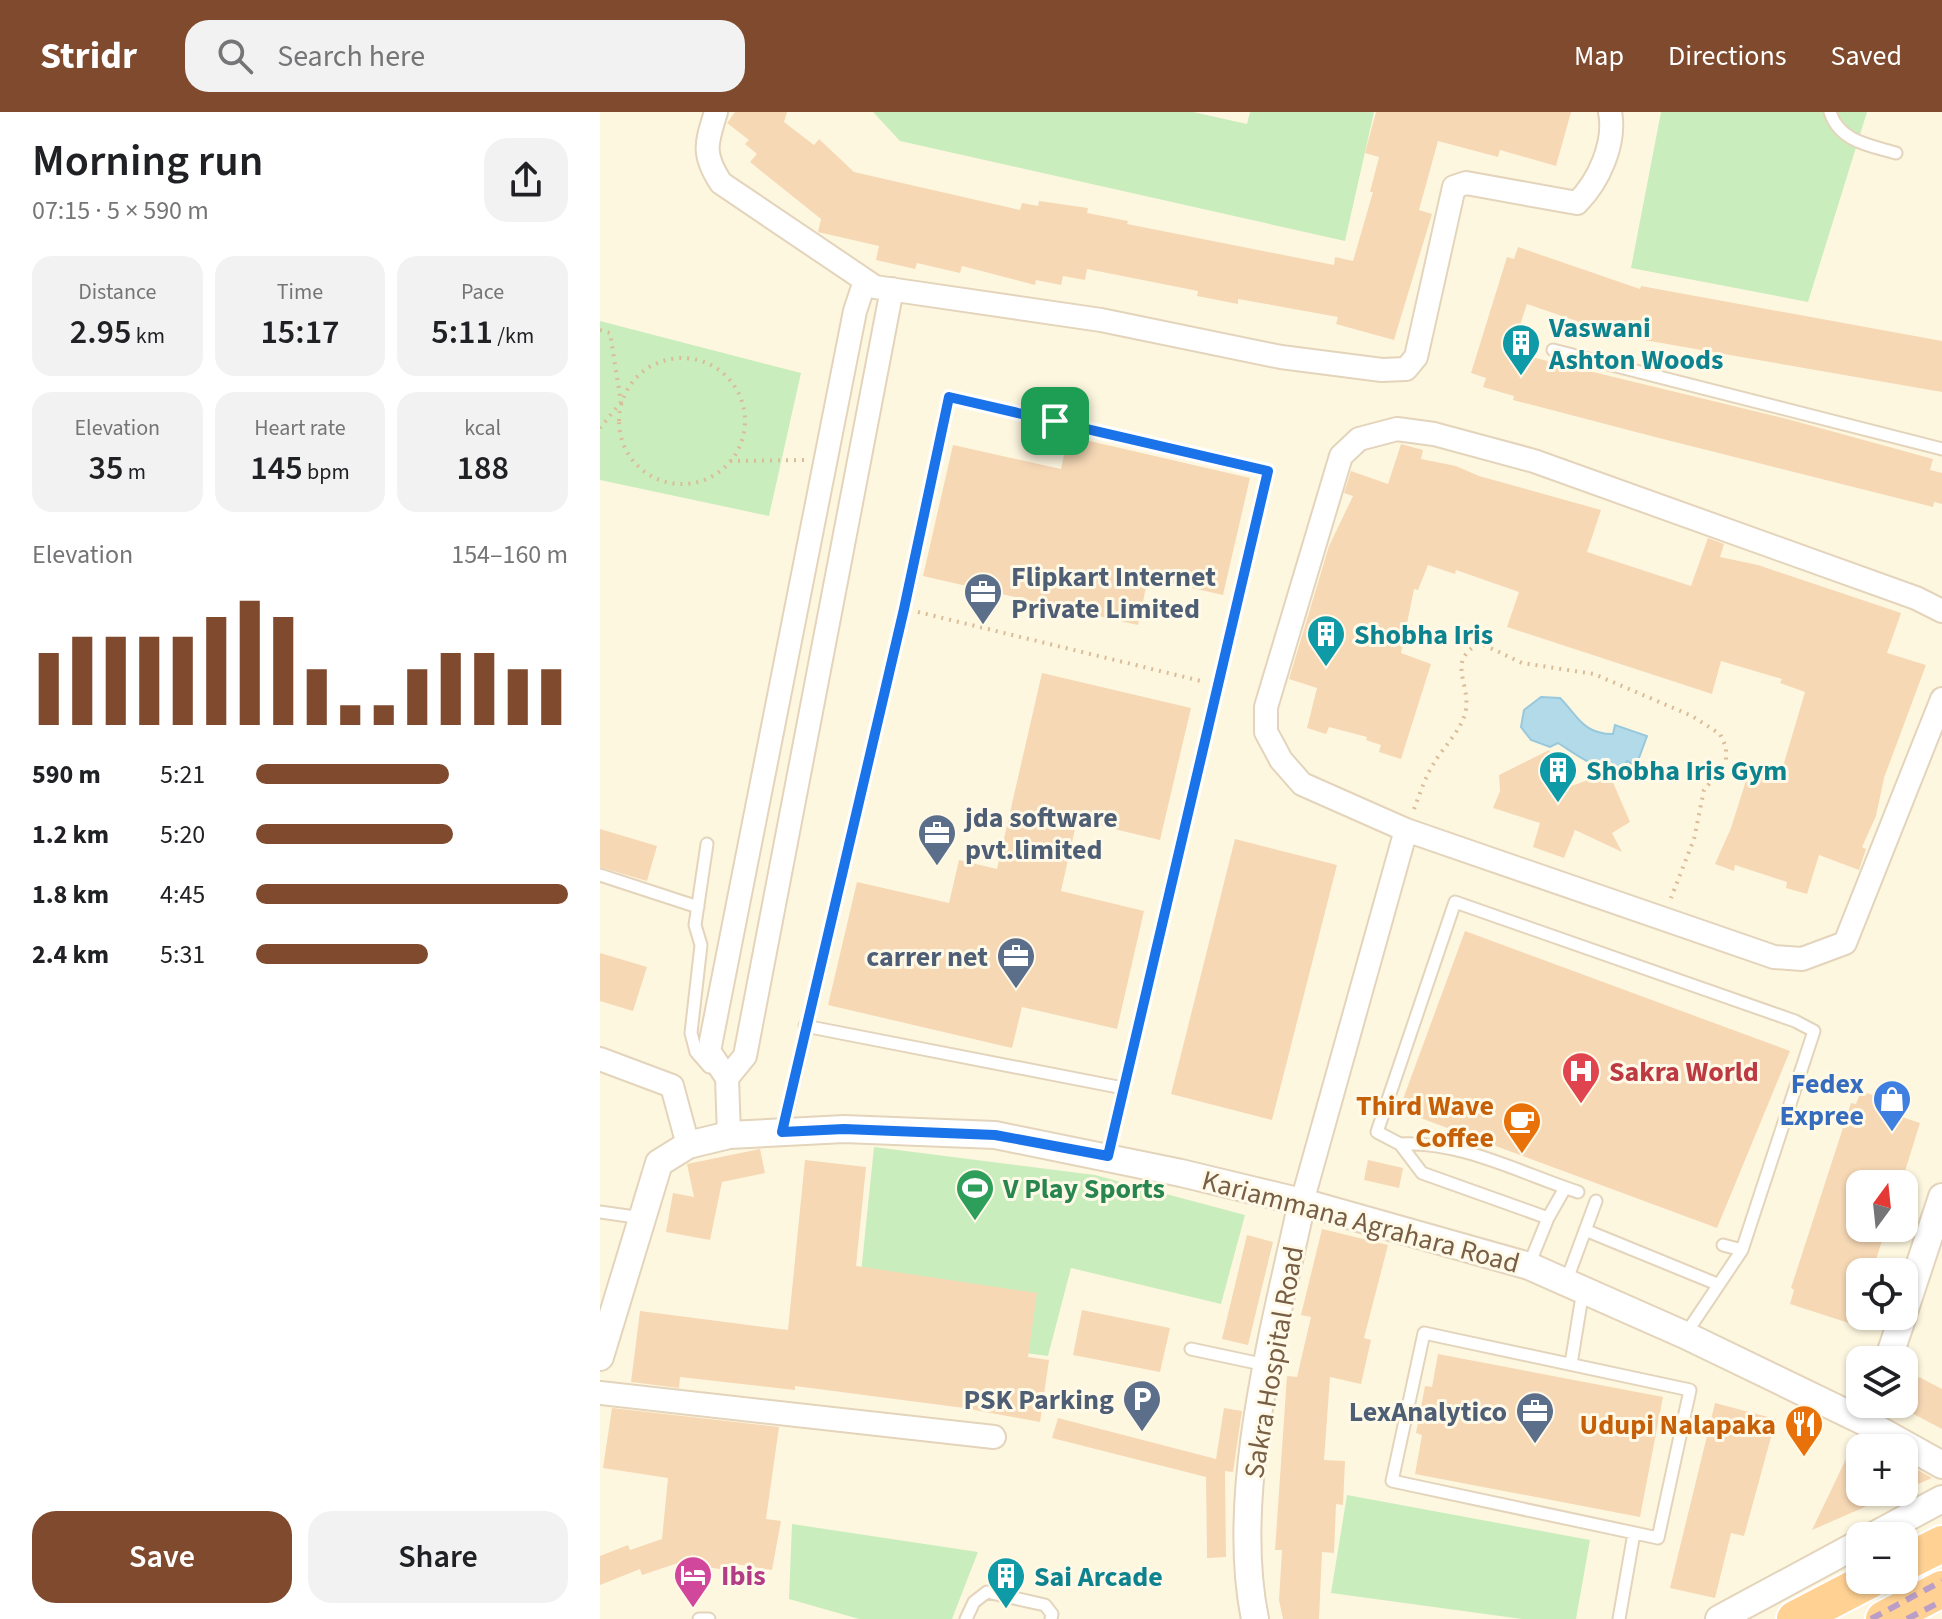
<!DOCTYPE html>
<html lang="en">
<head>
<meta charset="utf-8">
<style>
	:root { --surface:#fff; --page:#f2f2f2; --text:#202124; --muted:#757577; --accent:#7f4a2d }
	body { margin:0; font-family:"Source Sans 3",sans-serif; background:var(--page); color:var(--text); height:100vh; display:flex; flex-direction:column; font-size:30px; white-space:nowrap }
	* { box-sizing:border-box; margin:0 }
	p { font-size:26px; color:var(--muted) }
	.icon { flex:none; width:44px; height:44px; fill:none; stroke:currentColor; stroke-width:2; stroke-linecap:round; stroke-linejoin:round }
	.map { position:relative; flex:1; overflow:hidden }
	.sheet { display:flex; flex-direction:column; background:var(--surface); width:600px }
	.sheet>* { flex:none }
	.needle { width:52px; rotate:15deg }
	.tools { position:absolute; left:1246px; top:1058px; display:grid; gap:16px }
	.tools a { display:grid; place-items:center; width:72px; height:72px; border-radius:16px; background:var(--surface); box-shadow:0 2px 6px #0004; font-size:40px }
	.pin { position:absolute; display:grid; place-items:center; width:68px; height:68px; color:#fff; margin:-34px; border-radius:16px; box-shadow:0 4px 12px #0006 }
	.round { display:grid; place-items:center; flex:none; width:84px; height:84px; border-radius:24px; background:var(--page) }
	.head { display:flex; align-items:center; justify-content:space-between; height:136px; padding:0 32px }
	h1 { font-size:44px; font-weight:600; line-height:60px }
	.figures { display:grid; grid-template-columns:repeat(3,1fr); gap:12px; height:136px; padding:8px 32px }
	.figures div { display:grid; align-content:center; border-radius:20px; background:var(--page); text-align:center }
	.figures b { font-size:34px; font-weight:600 }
	.figures small { font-size:22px; font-weight:400 }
	.figures p { font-size:22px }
	.chart { height:224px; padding:16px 32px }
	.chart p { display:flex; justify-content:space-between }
	.chart svg { width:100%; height:144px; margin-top:8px; stroke:var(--accent); stroke-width:6 }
	.action { display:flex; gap:16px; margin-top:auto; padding:16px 32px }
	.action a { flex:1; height:92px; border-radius:24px; background:var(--accent); color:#fff; font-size:32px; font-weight:600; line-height:92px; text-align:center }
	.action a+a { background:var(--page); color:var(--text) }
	ul { padding:0 32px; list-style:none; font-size:26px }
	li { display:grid; grid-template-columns:128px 96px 1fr; align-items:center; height:60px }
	li i { height:20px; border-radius:10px; background:var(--accent) }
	header { display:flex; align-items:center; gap:48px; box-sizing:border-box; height:112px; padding:0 40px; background:var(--accent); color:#fff }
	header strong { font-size:38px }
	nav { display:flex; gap:44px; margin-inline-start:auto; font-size:28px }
	.search { width:560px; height:72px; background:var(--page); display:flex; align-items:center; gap:20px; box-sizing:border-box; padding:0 28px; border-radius:24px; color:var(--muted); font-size:30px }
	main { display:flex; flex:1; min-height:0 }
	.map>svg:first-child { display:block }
	.green { fill:#caedbd }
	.water { fill:#b3dae9; stroke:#98c8dc; stroke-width:2 }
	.building { fill:#f6d8b5 }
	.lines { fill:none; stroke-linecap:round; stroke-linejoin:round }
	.service-casing { stroke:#e3d4bb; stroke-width:15 }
	.minor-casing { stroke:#e3d4bb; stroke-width:26 }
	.tertiary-casing { stroke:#e3d4bb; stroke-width:30 }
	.trunk-casing { stroke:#fff; stroke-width:40 }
	.path { stroke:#dbbc98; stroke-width:4; stroke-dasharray:2 6; stroke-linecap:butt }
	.service { stroke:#fff; stroke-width:11 }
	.minor { stroke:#fff; stroke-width:22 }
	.tertiary { stroke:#fff; stroke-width:26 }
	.trunk { stroke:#ffd294; stroke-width:36 }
	.rail { stroke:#bb9ec8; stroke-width:6; stroke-dasharray:12 8; stroke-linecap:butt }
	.route-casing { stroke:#fff; stroke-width:16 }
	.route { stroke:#1a73e8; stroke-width:10 }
	.labels { text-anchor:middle; stroke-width:6; stroke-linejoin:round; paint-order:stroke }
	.culture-label { font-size:28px; font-weight:bold; fill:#0d838f; stroke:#fff9e8; text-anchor:start }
	.service-label { font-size:28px; font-weight:bold; fill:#4e5e75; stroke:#fff9e8; text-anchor:end }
	.health-label { font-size:28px; font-weight:bold; fill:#be3a42; stroke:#fff9e8; text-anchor:start }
	.shop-label { font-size:28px; font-weight:bold; fill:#366cbe; stroke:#fff9e8; text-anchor:end }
	.food-label { font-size:28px; font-weight:bold; fill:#c56008; stroke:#fff9e8; text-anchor:end }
	.leisure-label { font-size:28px; font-weight:bold; fill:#27864d; stroke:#fff9e8; text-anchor:start }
	.street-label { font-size:28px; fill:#775e45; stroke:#fff9e8 }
	.hotel-label { font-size:28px; font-weight:bold; fill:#b23c85; stroke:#fff9e8; text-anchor:start }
</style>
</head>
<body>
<header>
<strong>Stridr</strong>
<div class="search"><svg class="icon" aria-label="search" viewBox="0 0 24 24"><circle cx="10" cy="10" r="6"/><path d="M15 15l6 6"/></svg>Search here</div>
<nav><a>Map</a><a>Directions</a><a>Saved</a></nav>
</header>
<main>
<section class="sheet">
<div class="head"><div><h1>Morning run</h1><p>07:15 · 5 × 590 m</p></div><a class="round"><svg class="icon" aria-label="share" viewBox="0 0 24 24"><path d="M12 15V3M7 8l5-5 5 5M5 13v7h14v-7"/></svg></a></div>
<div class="figures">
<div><p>Distance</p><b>2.95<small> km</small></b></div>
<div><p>Time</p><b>15:17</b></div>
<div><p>Pace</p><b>5:11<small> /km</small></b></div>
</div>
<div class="figures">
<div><p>Elevation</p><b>35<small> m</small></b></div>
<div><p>Heart rate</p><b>145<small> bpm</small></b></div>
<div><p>kcal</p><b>188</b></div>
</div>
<div class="chart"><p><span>Elevation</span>154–160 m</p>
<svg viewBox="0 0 160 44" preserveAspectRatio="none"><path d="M5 44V22M15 44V17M25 44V17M35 44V17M45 44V17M55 44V11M65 44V6M75 44V11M85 44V27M95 44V38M105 44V38M115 44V27M125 44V22M135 44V22M145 44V27M155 44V27"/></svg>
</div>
<ul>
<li><b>590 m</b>5:21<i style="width:62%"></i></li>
<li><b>1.2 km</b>5:20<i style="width:63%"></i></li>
<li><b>1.8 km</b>4:45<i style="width:100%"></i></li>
<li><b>2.4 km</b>5:31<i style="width:55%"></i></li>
</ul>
<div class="action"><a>Save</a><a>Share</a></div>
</section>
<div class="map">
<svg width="1342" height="1507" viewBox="0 0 1342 1507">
	<rect width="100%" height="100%" fill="#fef7e0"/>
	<path class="green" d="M273,0H593L647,12L650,0H774L745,129L300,29Z
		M1061,0H1267L1208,190L1031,156Z
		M0,209L201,261L169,404L0,368Z
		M274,1035L495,1063L645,1103L621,1192L471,1156L448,1244L255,1219Z
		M747,1383L990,1428L976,1507H922L731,1481Z
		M192,1412L378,1440L352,1507H259L189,1487Z"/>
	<path class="water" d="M941,585L960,586C978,604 983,622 1013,622L1015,613L1047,624L1036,654L1027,649L1024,655C996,660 979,644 958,631L950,635L931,628L921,615L924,598Z"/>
	<path class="building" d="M135,0H187L184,10L214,33L219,27L254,60L420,98L422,91L438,94L439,89L488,96L487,101L528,109L527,112L734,153L735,145L753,149L773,80H770L779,45L765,41L776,0H971L956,54L900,38L898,45L838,29L819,98L832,102L794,228L736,212L738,205L638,187V192L597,184L598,179L487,157L485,168L463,164L461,173L436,168L435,173L362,154L360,161L317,151L315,157L276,148L279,134L218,120L221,107L150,50L157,42L145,32L149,28L127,11Z
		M918,135L1040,177L1041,174L1342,229V280L1044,228L1024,222L1023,225L927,192L911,240L1191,308L1333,347L1330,358L1342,361V392L1334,390L1333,395L1055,325L913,288L914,284L883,275L886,266L871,261L907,145L914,147Z
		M468,324L650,366L623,483L548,466L538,513L323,464L353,333L461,357Z
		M801,332L823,338L821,347L856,354L879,364L1001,398L987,440L1091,474L1108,426L1124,432L1120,445L1158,453L1301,501L1287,541L1326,553L1284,666L1276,704L1262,735L1266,737L1259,758L1219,743L1207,782L1186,776L1187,770L1135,753L1134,759L1115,752L1131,716L1149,659L1179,668L1205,580L1180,571L1182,567L1121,549L1112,582L907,515L919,480L856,458L855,462L828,453L818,478L814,477L801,541L831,552L801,647L779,640L781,633L766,628L767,625L729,615L726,622L707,616L717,576L689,567L729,434L753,384L744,381L751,359L788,372Z
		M442,561L591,596L560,728L477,708L461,779L544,799L517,917L422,895L412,936L228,893L257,770L349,791L359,748L397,757Z
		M949,638L968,675L1009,661L1030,710L1012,721L1022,740L975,718L964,746L933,735L940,711L893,696L900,679L899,663Z
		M0,717L57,734L47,769L0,755Z
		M635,727L737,753L672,1008L571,982Z
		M865,819L1190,939L1117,1116L799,998Z
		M0,841L47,855L33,899L0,889Z
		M1261,979L1288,988L1284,999L1320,1011L1301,1072H1260V1116H1286L1272,1160H1260V1197L1255,1213L1190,1192L1194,1178L1191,1176L1251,991L1256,992Z
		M160,1037L165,1061L122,1070L110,1128L66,1120L73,1081L94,1085L87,1052Z
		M205,1048L266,1055L256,1154L437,1181L428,1245L449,1248L440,1310L364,1296L195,1274V1278L80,1265L79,1276L31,1270L40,1199L188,1218Z
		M768,1048L803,1056L799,1076L764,1068Z
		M722,1117L788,1133L764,1226L771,1228L761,1272L730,1265L724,1348L745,1349L743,1393L736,1392L734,1441L722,1440L719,1507H683L679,1488L682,1438H675L687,1264L697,1265L711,1205L701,1203Z
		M647,1123L673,1130L648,1233L622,1227Z
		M482,1198L570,1216L560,1260L473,1243Z
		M838,1242L1063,1285L1040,1405L815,1362L822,1323L816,1321L825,1274L832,1275Z
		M1319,1265L1342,1277V1317L1302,1296Z
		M1115,1291L1176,1307L1144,1424L1131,1421L1115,1486L1070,1476Z
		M12,1296L179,1315L166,1407L181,1409L172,1458L135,1452L134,1459L78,1451L42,1463L40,1457L0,1473V1444L28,1433L30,1438L62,1427L68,1366L3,1356Z
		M624,1296L642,1299L633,1360L625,1359L626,1445L607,1446L606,1365L452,1326L458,1306L616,1347Z
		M1257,1324L1260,1380H1299L1212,1418Z
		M1304,1350L1332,1366L1304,1378Z"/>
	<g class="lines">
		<g class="service-casing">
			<path id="service" d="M1230,0C1240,30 1269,33 1296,41
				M953,238L1342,337
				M107,732L95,813L101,833L91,921L96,940L109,955
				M0,763L98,795
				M205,914L523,976
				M183,1018L304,497L349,285L668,359L508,1044
				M800,1032C862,1029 920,1061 978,1080
				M0,1100L42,1106
				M948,1106L822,1061L800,1032L777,1020L855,790L1195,909L1214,919L1142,1138L1085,1223
				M985,1118L1117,1172
				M1123,1133L1142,1138
				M929,1153L948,1106L965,1076
				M966,1170L996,1089
				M824,1221L1090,1278L1058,1426L792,1369Z
				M591,1237L666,1253
				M971,1252L983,1178
				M99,1507H109
				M366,1507L374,1490L387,1480L445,1493L452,1502L451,1507
				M1019,1507L1034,1421"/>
		</g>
		<g class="minor-casing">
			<path id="minor" d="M116,0C106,32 102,42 121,71L275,175L501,208L681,245L782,258L806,257L816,245L854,75L866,71L977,91C999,69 1016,31 1010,0
				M1342,499L1316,486L934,349L834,322L797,317L759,327L741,344L666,595V620L681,648L702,672L806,718L1174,845L1202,847L1245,831L1342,587
				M0,947L72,974L88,1033
				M127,966L145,944L292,177
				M129,1023L127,966L109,939L255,199L265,169
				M702,1090L806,718
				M0,1281L394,1325"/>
		</g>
		<g class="tertiary-casing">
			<path id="tertiary" d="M1304,1200L1342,1085
				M0,1245L59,1051L88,1033L129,1023L244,1017L395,1023L581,1061L702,1090L929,1154L1085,1223L1267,1311L1342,1353
				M1288,1248L1303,1204
				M1273,1424L1342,1387
				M655,1507C629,1381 675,1215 702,1090
				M1119,1507L1260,1431"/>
		</g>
		<g class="trunk-casing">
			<path id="trunk" d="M1304,1451L1342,1432
				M1195,1507L1270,1468
				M1284,1507L1342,1477"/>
		</g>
		<path class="path" d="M0,218L10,221L21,290L0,316
			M19 309a63 63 0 1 1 126 0a63 63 0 1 1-126 0Z
			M130,349L204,348
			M318,500L601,569
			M814,697C820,682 825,665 834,651C844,634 863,617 866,597C870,570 846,549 880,531L922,551L994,562L1092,604L1120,622L1126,635V651L1104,678L1094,727L1071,786"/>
		<use href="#service" class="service"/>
		<use href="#minor" class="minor"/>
		<use href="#tertiary" class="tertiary"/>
		<use href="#trunk" class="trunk"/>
		<path class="rail" d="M1271,1507L1342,1469
			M1307,1507L1342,1489"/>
	</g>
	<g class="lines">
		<g class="route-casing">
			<path id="route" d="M349,285L668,359L508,1044L395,1023L244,1017L182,1020L304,497Z"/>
		</g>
		<use href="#route" class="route"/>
	</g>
	<defs>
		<g id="building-pin" transform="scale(2)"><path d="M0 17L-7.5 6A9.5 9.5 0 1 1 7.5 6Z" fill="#0f9aa8" stroke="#fff9e8"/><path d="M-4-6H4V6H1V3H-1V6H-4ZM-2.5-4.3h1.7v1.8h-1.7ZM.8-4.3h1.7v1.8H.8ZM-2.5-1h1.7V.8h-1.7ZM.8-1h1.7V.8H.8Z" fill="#fff"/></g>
		<g id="office-pin" transform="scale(2)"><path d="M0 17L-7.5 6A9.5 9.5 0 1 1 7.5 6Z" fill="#5c6f8a" stroke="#fff9e8"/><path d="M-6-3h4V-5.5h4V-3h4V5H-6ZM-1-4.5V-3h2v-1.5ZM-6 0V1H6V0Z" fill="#fff"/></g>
		<g id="hospital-pin" transform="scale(2)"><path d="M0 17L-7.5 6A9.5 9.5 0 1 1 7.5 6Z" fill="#e0444e" stroke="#fff9e8"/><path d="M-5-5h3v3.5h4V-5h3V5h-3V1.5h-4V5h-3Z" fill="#fff"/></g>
		<g id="shop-pin" transform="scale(2)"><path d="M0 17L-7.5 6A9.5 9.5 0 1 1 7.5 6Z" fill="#3f7fe0" stroke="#fff9e8"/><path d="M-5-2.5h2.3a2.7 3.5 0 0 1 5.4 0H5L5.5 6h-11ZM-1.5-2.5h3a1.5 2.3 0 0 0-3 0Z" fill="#fff"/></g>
		<g id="cafe-pin" transform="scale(2)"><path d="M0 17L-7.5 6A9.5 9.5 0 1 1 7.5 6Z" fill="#e8710a" stroke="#fff9e8"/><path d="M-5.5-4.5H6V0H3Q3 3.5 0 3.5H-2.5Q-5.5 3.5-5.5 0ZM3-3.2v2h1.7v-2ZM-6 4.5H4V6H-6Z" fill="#fff"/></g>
		<g id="stadium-pin" transform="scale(2)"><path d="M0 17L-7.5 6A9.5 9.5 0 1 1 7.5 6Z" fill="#2e9e5b" stroke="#fff9e8"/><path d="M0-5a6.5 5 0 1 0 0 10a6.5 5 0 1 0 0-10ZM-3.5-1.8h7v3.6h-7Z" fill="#fff"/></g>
		<g id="parking-pin" transform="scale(2)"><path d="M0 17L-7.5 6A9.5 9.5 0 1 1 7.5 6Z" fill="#5c6f8a" stroke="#fff9e8"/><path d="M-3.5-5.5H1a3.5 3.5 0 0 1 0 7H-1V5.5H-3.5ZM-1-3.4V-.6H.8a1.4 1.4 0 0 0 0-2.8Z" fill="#fff"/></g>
		<g id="restaurant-pin" transform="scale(2)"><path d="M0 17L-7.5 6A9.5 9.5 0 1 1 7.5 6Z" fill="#e8710a" stroke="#fff9e8"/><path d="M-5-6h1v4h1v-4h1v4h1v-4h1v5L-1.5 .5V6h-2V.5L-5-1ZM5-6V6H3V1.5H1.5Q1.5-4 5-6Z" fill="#fff"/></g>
		<g id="hotel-pin" transform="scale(2)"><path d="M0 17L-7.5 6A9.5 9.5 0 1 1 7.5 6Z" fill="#d1479c" stroke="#fff9e8"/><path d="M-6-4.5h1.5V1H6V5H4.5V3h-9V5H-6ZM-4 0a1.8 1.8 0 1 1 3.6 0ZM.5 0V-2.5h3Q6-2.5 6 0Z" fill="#fff"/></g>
	</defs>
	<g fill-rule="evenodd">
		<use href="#building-pin" x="921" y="231"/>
		<use href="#office-pin" x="383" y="480"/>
		<use href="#building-pin" x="726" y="522"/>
		<use href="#building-pin" x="958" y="658"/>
		<use href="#office-pin" x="337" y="721"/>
		<use href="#office-pin" x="416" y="844"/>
		<use href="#hospital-pin" x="981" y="959"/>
		<use href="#shop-pin" x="1292" y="987"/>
		<use href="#cafe-pin" x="922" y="1009"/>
		<use href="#stadium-pin" x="375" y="1076"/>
		<use href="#parking-pin" x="542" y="1287"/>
		<use href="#office-pin" x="935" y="1299"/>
		<use href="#restaurant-pin" x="1204" y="1312"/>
		<use href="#hotel-pin" x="93" y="1463"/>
		<use href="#building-pin" x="406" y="1464"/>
	</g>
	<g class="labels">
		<g class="culture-label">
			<text x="949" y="225">Vaswani<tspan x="949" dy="32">Ashton Woods</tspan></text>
			<text x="754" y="532">Shobha Iris</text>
			<text x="986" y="668">Shobha Iris Gym</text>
			<text x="434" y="1474">Sai Arcade</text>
		</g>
		<g class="service-label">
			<text x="411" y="474" text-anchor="start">Flipkart Internet<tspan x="411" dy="32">Private Limited</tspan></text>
			<text x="365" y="715" text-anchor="start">jda software<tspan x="365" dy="32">pvt.limited</tspan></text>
			<text x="388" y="854">carrer net</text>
			<text x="514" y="1297">PSK Parking</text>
			<text x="907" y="1309">LexAnalytico</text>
		</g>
		<g class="health-label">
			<text x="1009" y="969">Sakra World</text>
		</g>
		<g class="shop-label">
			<text x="1264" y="981">Fedex<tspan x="1264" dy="32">Expree</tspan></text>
		</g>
		<g class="food-label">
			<text x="894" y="1003">Third Wave<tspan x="894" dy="32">Coffee</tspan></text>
			<text x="1176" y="1322">Udupi Nalapaka</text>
		</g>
		<g class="leisure-label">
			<text x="403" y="1086">V Play Sports</text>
		</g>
		<g class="street-label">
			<text transform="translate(761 1109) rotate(15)" y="10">Kariammana Agrahara Road</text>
			<text transform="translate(673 1250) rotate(-80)" y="10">Sakra Hospital Road</text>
		</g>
		<g class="hotel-label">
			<text x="121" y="1473">Ibis</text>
		</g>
	</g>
</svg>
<div class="tools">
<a><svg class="needle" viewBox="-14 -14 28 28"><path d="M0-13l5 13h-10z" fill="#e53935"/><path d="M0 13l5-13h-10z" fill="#757577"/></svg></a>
<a><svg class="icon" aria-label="locate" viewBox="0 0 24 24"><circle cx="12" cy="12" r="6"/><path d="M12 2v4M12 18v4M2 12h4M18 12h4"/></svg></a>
<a><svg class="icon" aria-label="layers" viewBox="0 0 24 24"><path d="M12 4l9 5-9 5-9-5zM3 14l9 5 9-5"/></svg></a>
<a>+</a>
<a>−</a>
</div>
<div class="pin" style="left:455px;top:309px;background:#1e9e55"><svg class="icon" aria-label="arrive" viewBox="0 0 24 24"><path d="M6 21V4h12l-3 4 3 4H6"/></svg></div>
</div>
</main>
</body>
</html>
